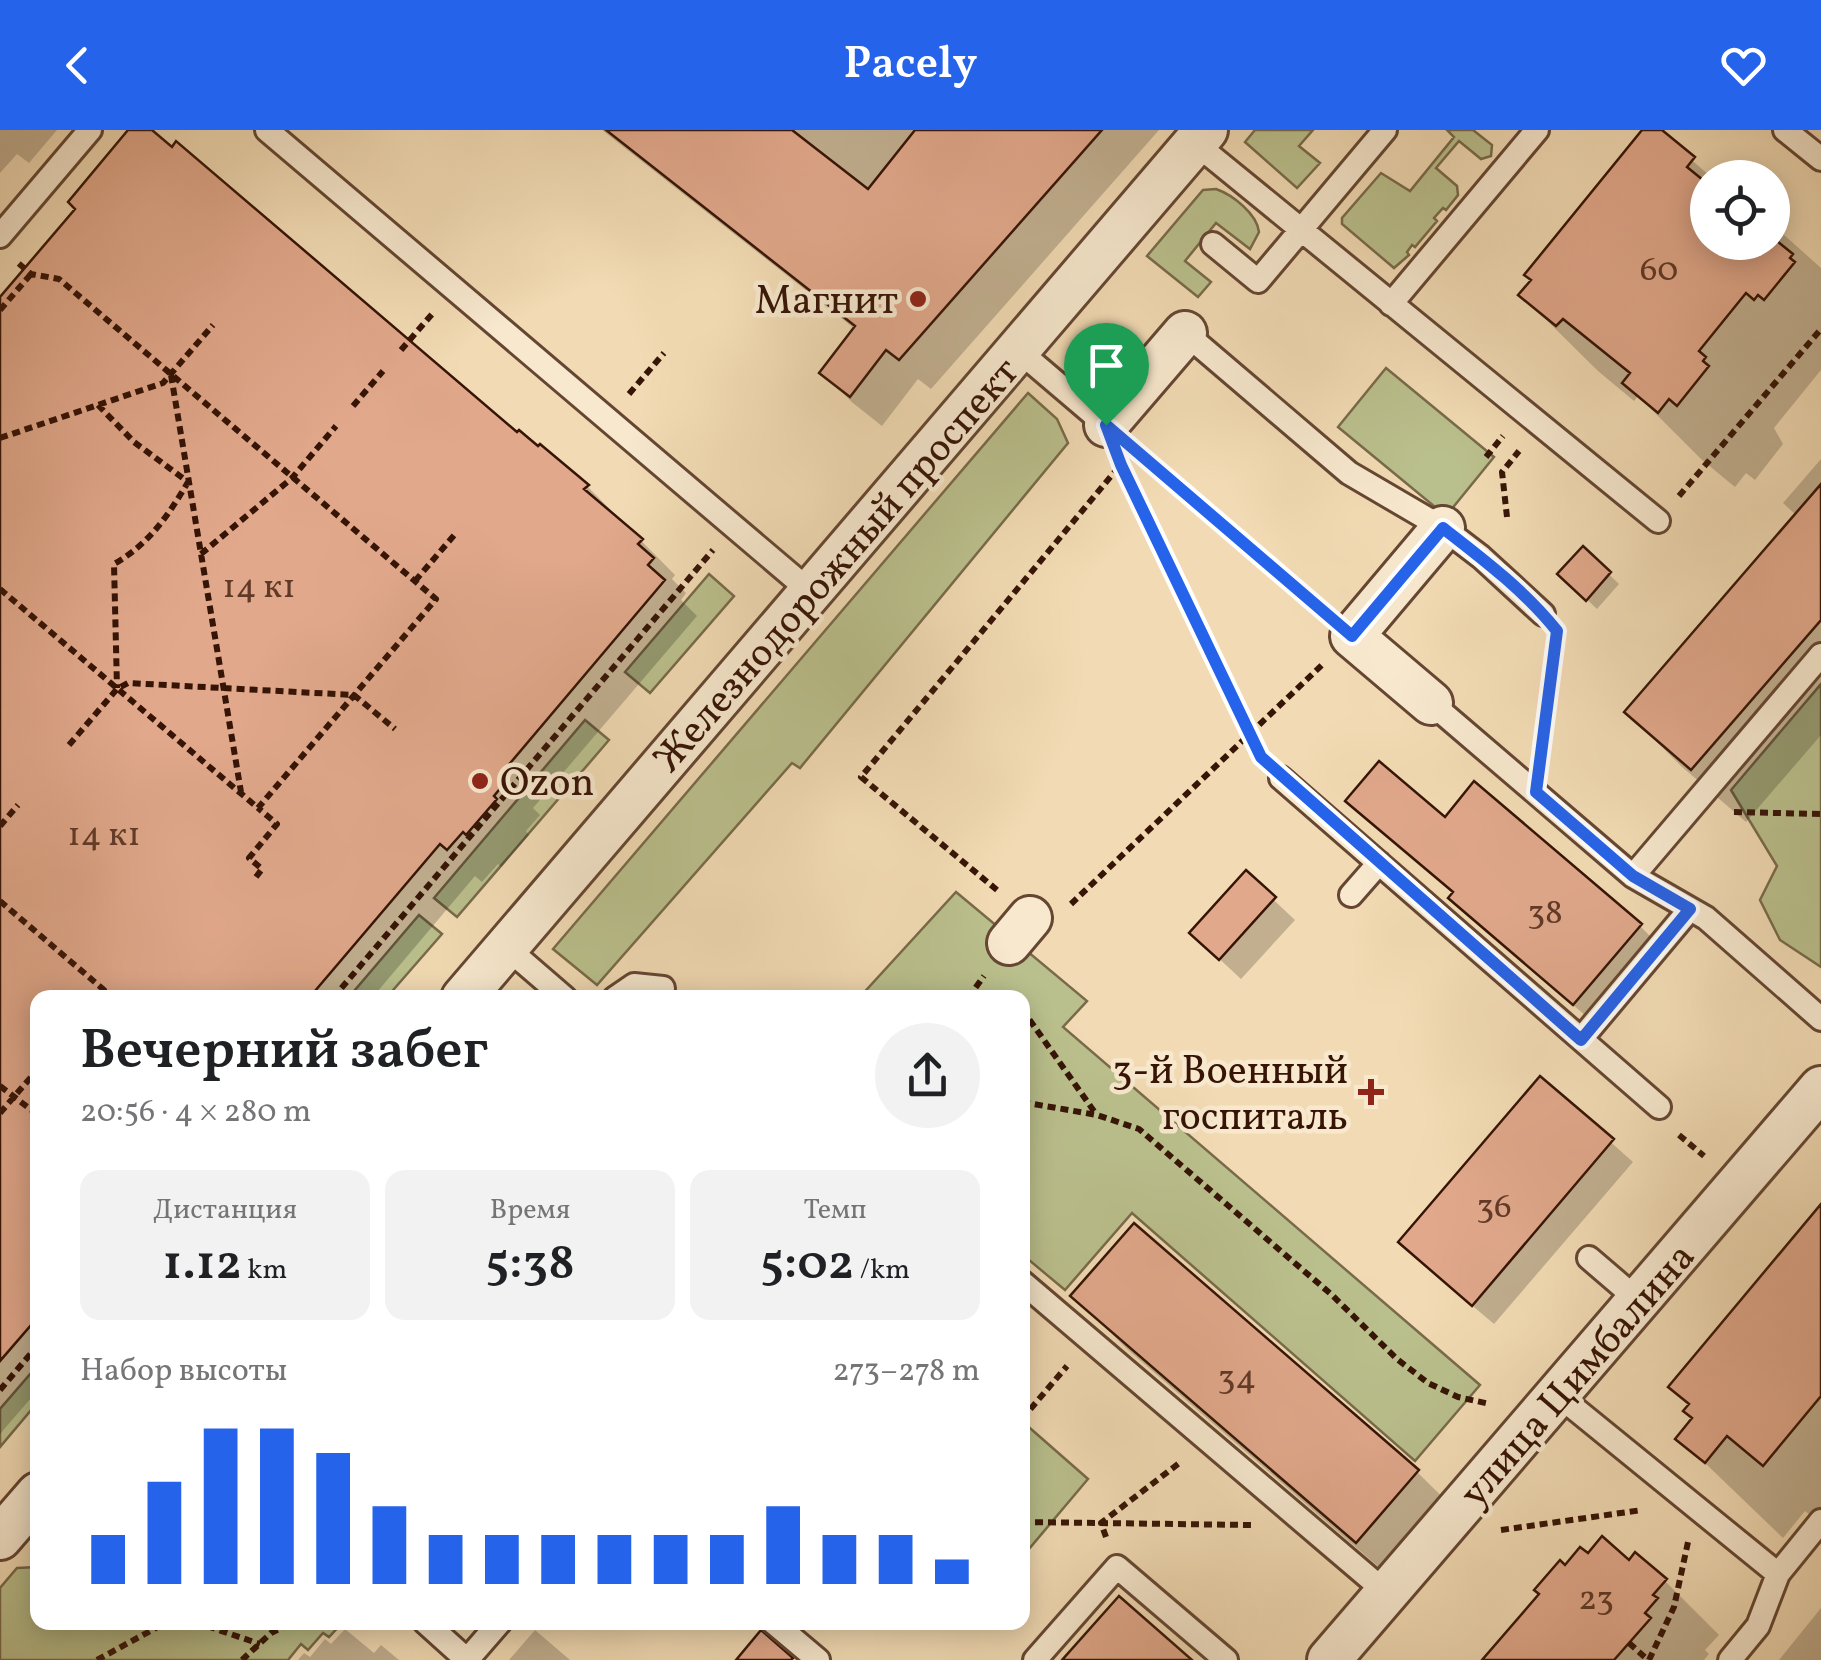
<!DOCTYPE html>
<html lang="ru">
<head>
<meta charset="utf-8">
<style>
	:root { --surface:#fff; --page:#f2f2f2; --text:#202124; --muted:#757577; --accent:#2563eb }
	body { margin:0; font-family:Vollkorn,serif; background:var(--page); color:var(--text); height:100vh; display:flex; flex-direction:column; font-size:38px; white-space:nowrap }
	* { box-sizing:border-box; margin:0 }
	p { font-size:32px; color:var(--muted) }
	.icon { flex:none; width:55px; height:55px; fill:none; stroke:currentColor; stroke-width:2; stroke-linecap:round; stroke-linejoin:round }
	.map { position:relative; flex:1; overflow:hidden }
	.details { position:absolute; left:30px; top:860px; width:1000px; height:640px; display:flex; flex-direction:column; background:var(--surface); border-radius:20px; box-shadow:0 5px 25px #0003 }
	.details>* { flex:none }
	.controls { position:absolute; left:1690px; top:30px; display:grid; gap:20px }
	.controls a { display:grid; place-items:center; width:100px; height:100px; border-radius:50%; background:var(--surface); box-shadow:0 5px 25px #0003; font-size:50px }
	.pin { position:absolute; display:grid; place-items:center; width:85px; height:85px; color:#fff; margin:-102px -42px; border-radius:50% 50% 50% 0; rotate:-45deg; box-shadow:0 0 10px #0007 }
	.pin .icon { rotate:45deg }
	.round { display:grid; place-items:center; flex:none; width:105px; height:105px; border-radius:52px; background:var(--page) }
	.overview { display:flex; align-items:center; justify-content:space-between; height:170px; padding:0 50px }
	h1 { font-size:55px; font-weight:600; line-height:75px }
	.stats { display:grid; grid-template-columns:repeat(3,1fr); gap:15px; height:170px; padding:10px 50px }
	.stats div { display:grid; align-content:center; border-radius:20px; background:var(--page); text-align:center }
	.stats b { font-size:50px; font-weight:600 }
	.stats small { font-size:28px; font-weight:400 }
	.stats p { font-size:28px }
	.chart { height:280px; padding:20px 50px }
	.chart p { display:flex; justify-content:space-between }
	.chart svg { width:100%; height:180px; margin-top:10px; stroke:var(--accent); stroke-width:6 }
	header { display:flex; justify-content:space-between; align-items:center; height:130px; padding:0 50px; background:var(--accent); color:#fff; font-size:45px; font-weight:600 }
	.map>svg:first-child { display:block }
	.green { fill:#bac08d; stroke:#786a4a; stroke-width:2.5 }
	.shadow { fill:#0003 }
	.building { fill:#e1a88b; stroke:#361406; stroke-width:2.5 }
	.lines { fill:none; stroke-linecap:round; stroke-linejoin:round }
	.lane-casing { stroke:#654632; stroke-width:28 }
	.street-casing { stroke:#654632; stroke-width:48 }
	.path { stroke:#361406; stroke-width:6; stroke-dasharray:8 5; stroke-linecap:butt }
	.lane { stroke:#f7e8ce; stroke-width:22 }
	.street { stroke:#f7e8ce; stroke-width:42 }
	.route-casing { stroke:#fff; stroke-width:20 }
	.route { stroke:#2563eb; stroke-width:12 }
	.poi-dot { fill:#8f2418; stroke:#f7e8ce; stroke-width:4 }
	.labels { text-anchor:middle; stroke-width:9; stroke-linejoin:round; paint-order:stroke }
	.number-label { font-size:35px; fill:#613927 }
	.poi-label { font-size:40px; fill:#361406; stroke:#f7e8ce; text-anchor:end }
	.street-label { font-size:40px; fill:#361406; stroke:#f7e8ce }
</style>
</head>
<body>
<header><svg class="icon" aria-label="back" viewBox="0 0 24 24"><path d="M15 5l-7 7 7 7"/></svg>Pacely<svg class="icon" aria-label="heart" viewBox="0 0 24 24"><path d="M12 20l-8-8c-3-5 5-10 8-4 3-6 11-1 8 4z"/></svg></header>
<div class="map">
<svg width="1821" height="1530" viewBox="0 0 1821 1530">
	<rect width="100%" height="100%" fill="#f2dbb4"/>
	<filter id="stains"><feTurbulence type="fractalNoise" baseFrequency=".002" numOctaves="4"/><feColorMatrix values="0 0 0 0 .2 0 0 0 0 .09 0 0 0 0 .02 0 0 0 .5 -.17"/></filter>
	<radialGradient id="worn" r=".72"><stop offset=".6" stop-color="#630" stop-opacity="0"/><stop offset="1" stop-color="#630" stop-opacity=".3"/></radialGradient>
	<path class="green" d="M1255,0H1313L1299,16L1320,33L1297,58L1245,12Z
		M1447,0H1473L1492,15L1491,26L1481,29L1459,11L1436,38L1457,56L1458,65L1446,80L1443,78L1434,88L1437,91L1415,117L1412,115L1407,122L1409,125L1394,138L1342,94V88L1381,43L1410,61L1454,7Z
		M1216,59C1233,65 1257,84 1259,102L1250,119L1216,93L1185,131L1211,152L1198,167L1147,126L1203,60Z
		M1386,238L1494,327L1446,386L1338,297Z
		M1028,263L1057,289L1068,313L800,638L792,633L597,855L553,819Z
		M709,444L734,466L650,563L625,542Z
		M1821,554V837L1780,810L1760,770L1777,736L1731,660Z
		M585,590L609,610L457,787L434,768Z
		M956,762L1087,871L1063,897L1480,1255L1415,1331L1132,1083L1065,1160L1023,1125L1022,868H859Z
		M419,785L442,804L387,867H349Z
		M31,1243L37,1249V1273L0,1317V1279Z
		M1023,1292L1088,1349L1023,1426Z
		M37,1437L38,1492L342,1493L329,1507L323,1503L308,1520L301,1514L288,1530H0V1458L17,1438Z"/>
	<path class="shadow" d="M0,0H57L29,33L17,24L0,43Z
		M132,0L517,305L587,356L675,445L672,449L686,463L681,470L697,486L533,678L540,685L526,701L529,705L501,737L498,734L482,752L475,746L372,868H38V1260L0,1304V171L78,79Z
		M602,0H1159L931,259L918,249L882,296L853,273L822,243L855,199Z
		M1658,0L1712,48H1708V112H1772V94L1821,138V240L1774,298L1783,314L1755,350L1746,343L1735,357L1701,329L1638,266L1634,271L1598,241L1521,165Z
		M1821,329V605L1746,692L1681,636L1627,582L1797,386L1783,373Z
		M1583,419L1619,454L1597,479L1560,444Z
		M1349,671L1445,690L1640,796L1664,820L1599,897L1475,792L1451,768L1454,764Z
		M1246,744L1295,790L1241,849L1213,823Z
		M1541,950L1633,1032L1494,1194L1422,1133Z
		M1821,1078V1394L1805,1381L1783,1408L1679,1308L1695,1289L1690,1276L1672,1257Z
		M1074,1166L1417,1342L1471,1395L1411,1465L1127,1219Z
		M1588,1427L1629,1433L1665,1451L1719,1505L1705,1520L1709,1524L1704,1530H1485L1565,1438Z
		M1821,1478V1530H1779Z
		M345,1499L374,1523L381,1515L399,1530H298L304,1523L310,1527L325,1509L331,1514Z
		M535,1500L570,1530H509Z"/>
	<path class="building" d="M128,0H152L172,17L176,11L517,302L519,300L538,316L540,314L589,355L584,359L643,409L638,414L654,428L648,435L665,450L501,644L508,649L494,666L497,669L466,705L463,702L447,720L440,714L309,868H38V1187L0,1231V167L75,79L68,72Z
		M606,0H792L868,59L915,0H1102L899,230L886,220L850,267L819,243L855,196Z
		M1642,0H1662L1695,27L1687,37L1708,54V112H1772V107L1793,124L1790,128L1795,132L1764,170L1758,165L1754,170L1746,163L1699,221L1706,227L1703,231L1709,236L1677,276L1669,269L1658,283L1622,253L1630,243L1563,189L1556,196L1518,165L1531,150L1524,145Z
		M1821,354V490L1691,640L1624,582Z
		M1583,416L1611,442L1586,471L1557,444Z
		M1379,631L1445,687L1474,651L1642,794L1573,875L1448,768L1453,762L1345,671Z
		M1246,740L1276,767L1219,830L1189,803Z
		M1540,946L1614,1009L1472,1176L1398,1112Z
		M1821,1074V1266L1763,1336L1727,1306L1705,1333L1675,1309L1692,1288L1683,1281L1689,1274L1668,1257Z
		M1134,1093L1419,1340L1356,1413L1070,1166Z
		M1602,1406L1629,1430L1635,1422L1667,1449L1653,1465L1658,1468L1645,1483L1651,1488L1614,1530H1482L1539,1464L1534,1460L1560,1430L1565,1435L1580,1417L1588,1423Z
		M1119,1466L1192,1530H1062Z
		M761,1500L793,1528L791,1530H736Z"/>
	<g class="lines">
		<g class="lane-casing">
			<path id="lane" d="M267,0L812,463
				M1785,0L1821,29
				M1195,13L1658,391
				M0,106L90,0
				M1213,114L1258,151L1385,0
				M1391,174L1537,0
				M1185,203L1349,343L1443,398L1481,427L1543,484
				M1018,220L1106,295
				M1431,573L1633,746L1706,788L1821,889
				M1281,648L1659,977
				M1633,746L1821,525
				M1351,765L1379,733
				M506,817L565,868
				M615,868L634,855L663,858
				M1581,909L1690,779
				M1589,1128L1639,1171
				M1022,1152L1388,1464
				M1558,1265L1778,1444
				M425,1492L467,1530
				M773,1492L818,1530
				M467,1530L500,1492
				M1035,1530L1117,1437L1226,1530
				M1730,1530L1758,1496L1778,1444L1821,1391"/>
		</g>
		<g class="street-casing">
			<path id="street" d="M1106,295L1185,203
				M1431,573L1352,506L1443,398
				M1009,813L1030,788
				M463,868L1206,0
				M0,1408L38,1364
				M1329,1530L1821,958"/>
		</g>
		<path class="path" d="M0,180L31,144
			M401,220L433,183
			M171,245L241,662
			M629,264L664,223
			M98,275L134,312L188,352C168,386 149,414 114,434L117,558
			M353,276L383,241
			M0,308L163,253L213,195
			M1137,322L1322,479
			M1486,327L1503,306
			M1120,333L1260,624
			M1679,366L1821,199
			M1507,387L1502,342L1519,321
			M201,424L292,348L336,296
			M415,451L456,403
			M0,459L258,678L436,469L59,149L31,144L17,132
			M69,615L117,559L128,553L354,565L395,599
			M1541,622L1555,515
			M1734,682L1821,684
			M0,696L18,675
			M256,747L262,739L249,728L277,694L258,678
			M997,760L861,647L1117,339
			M0,771L104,860L98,868
			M1071,774L1322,535
			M333,868L713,420
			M968,868L984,846
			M1022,879L1096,984
			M0,956L38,985
			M1022,972L1097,985L1139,999L1332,1165L1397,1229L1428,1253L1458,1267L1490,1274
			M0,983L38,939
			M1679,1005L1704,1026
			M0,1260L38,1215
			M1022,1289L1067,1236
			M1022,1392L1251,1395
			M1501,1400L1642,1380
			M1106,1407L1101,1393L1182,1331
			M195,1492L260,1514
			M1629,1513L1648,1530
			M97,1530L163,1494L174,1492
			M242,1530L271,1503L294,1492
			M1649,1530L1674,1477L1688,1412"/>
		<use href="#lane" class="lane"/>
		<use href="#street" class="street"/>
	</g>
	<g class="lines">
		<g class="route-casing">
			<path id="route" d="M1106,295L1352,506L1443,398C1483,429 1525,461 1557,501L1536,662L1633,746L1690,779L1581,910L1261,627L1121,335Z"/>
		</g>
		<use href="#route" class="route"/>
	</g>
	<g class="poi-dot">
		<circle cx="918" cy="169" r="10"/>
		<circle cx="480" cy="651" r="10"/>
		<path d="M1366 947h10v10h10v10h-10v10h-10v-10h-10v-10h10z"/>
	</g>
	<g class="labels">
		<g class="number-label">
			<text x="1659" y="150">60</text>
			<text x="259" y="467">14 к1</text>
			<text x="104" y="715">14 к1</text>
			<text x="1545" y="793">38</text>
			<text x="1494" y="1087">36</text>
			<text x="1237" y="1258">34</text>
			<text x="1596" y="1479">23</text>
		</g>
		<g class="poi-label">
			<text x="898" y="183">Магнит</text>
			<text x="500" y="665" text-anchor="start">Ozon</text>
			<text x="1348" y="953">3-й Военный<tspan x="1348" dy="46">госпиталь</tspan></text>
		</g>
		<g class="street-label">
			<text transform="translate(835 434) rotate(-49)" y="14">Железнодорожный проспект</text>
			<text transform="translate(1576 1244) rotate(-49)" y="14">улица Цимбалина</text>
		</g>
	</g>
	<rect width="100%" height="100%" filter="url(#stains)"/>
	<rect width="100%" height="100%" fill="url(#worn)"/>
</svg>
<div class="controls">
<a><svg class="icon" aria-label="locate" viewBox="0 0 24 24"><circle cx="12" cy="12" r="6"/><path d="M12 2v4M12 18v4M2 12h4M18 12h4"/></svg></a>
</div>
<div class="pin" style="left:1106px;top:295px;background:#1e9e55"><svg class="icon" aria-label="arrive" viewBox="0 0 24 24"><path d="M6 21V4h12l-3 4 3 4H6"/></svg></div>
<section class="details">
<div class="overview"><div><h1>Вечерний забег</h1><p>20:56 · 4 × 280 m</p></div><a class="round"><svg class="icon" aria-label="share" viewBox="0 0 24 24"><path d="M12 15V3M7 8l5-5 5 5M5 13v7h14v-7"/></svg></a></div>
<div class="stats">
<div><p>Дистанция</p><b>1.12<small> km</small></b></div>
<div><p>Время</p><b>5:38</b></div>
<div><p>Темп</p><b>5:02<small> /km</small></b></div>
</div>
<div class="chart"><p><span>Набор высоты</span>273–278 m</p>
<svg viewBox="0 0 160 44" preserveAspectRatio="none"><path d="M5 44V32M15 44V19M25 44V6M35 44V6M45 44V12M55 44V25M65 44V32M75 44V32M85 44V32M95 44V32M105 44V32M115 44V32M125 44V25M135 44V32M145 44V32M155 44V38"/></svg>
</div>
</section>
</div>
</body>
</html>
